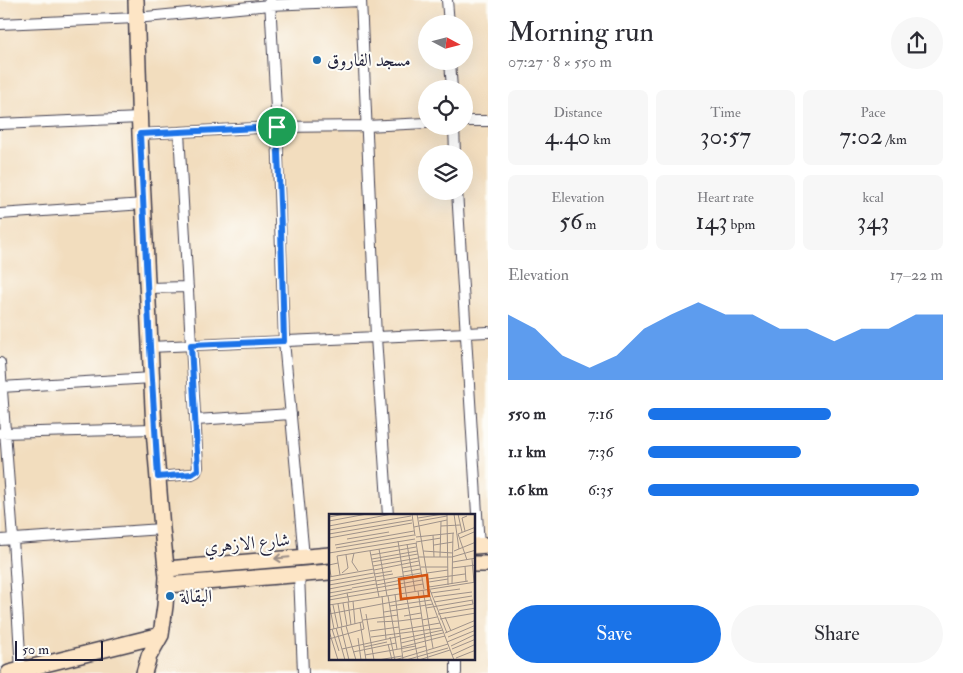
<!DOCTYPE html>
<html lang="en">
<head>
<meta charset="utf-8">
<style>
	:root { --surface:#fff; --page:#f7f7f7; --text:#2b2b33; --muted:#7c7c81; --accent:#1a73e8 }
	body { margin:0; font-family:"IM FELL Double Pica",Amiri,serif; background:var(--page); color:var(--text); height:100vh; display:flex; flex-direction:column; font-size:19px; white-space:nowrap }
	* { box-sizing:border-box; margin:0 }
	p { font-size:16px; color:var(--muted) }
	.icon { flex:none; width:28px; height:28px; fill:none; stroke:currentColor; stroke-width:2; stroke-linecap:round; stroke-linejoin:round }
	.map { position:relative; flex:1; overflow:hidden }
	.sheet { display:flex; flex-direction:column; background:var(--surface); width:475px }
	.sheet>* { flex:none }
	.needle { width:32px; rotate:97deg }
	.tools { position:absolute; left:418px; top:15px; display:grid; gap:10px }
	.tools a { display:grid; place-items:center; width:55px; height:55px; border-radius:50%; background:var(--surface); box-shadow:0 5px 20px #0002; font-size:25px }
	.scale { position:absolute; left:15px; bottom:12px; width:88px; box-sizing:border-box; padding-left:5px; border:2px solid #22223b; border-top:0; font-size:14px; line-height:18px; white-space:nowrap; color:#22223b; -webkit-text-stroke:4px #fdfcf7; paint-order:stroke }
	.pin { position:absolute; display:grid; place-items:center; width:42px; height:42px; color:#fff; margin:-21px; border:2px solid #fff; border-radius:50%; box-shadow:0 1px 5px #0007 }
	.round { display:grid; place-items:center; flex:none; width:52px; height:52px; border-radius:26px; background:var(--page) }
	.head { display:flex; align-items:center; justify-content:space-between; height:85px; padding:0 20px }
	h1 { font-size:28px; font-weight:600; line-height:38px }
	.stats { display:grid; grid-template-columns:repeat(3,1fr); gap:8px; height:85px; padding:5px 20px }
	.stats div { display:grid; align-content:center; border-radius:8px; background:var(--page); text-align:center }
	.stats b { font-size:25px; font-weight:600 }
	.stats small { font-size:14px; font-weight:400 }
	.stats p { font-size:14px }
	.chart { height:140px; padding:10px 20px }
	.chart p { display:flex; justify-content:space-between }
	.chart svg { width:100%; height:90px; margin-top:5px; fill:var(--accent); opacity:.7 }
	.primary-button { display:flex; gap:10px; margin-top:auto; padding:10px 20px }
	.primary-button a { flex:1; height:58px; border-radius:30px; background:var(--accent); color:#fff; font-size:20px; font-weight:600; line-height:58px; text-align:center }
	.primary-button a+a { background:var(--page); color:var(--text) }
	ul { padding:0 20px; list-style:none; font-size:16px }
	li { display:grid; grid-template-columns:80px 60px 1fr; align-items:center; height:38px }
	li i { height:12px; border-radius:6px; background:var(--accent) }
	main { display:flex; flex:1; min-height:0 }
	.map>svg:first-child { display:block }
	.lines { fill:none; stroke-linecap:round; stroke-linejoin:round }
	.street-casing { stroke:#413e4f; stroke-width:12 }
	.secondary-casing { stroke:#413e4f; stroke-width:18 }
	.street { stroke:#fff; stroke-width:10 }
	.secondary { stroke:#fde5c5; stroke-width:15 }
	.oneway { stroke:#9a8d87 }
	.route-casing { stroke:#fff; stroke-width:10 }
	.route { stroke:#1a73e8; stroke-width:6 }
	.poi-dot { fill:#1f6fb2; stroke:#fdfcf7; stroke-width:2 }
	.labels { text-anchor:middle; stroke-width:4; stroke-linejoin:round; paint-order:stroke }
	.poi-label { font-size:18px; fill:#22223b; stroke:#fdfcf7; text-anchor:start }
	.street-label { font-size:18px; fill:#22223b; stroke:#fdfcf7 }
	.inset-road { fill:none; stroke:#9f928a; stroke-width:1 }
	.view { fill:#d45411; fill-opacity:0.15; stroke:#d45411; stroke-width:2.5 }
	.inset-edge { fill:none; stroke:#22223b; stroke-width:2.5 }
</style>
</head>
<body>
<main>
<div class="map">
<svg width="488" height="673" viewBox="0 0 488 673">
	<rect width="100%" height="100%" fill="#fdfcf7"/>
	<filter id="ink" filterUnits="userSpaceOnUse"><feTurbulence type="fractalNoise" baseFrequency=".02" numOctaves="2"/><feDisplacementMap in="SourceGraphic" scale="10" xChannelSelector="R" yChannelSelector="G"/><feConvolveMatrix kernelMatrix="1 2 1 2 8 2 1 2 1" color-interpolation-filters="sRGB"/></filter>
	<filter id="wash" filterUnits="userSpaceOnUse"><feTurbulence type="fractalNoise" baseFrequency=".0096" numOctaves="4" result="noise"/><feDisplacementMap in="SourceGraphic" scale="20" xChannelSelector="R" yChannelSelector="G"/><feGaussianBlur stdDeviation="1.12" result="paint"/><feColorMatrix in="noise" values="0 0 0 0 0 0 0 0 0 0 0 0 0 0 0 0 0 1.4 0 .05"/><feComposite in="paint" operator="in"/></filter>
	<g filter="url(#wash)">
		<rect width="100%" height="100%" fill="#f2ddbe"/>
	</g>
	<g filter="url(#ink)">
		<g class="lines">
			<g class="street-casing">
				<path id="street" d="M270,0L277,127L284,341L304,557
					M361,0L376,337L388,516
					M447,0L449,24
					M0,24L136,18L270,5L361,1
					M450,61L452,89
					M464,121H488
					M0,124L140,118
					M454,126L455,154
					M140,134L277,127L366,126L426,123
					M457,191L479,546
					M0,214L144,204
					M147,288L188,287
					M150,347L488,332
					M0,363L13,539L21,670
					M1,387L152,378
					M196,420L291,414
					M1,433L154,429
					M158,477L192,474L196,472L198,467L179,132
					M0,540L162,529
					M299,574L303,673
					M456,659V673"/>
			</g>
			<g class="secondary-casing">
				<path id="secondary" d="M136,0L140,134L154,429L162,529L167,577L165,606L161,635L149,656L144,673
					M474,546L488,545
					M474,564H488
					M167,569L330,555
					M167,585L330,572
					M9,673L161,635"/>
			</g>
			<use href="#street" class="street"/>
			<use href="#secondary" class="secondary"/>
		</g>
		<defs><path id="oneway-shaft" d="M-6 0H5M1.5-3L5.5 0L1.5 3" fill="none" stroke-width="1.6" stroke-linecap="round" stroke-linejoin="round" transform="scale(1.25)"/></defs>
		<use class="oneway" href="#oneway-shaft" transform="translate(282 558) rotate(175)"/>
	</g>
	<g class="lines" filter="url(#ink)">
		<g class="route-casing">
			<path id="route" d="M277,127L281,229L284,341L191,345L198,470L192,474L158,477L150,347L140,134Z"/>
		</g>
		<use href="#route" class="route"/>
	</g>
	<g class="poi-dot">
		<circle cx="317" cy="60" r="5"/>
		<circle cx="170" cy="596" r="5"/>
	</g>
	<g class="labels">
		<g class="poi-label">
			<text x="327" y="66">مسجد الفاروق</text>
			<text x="180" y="602">البقالة</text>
		</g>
		<g class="street-label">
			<text transform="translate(247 543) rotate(-5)" y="6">شارع الازهري</text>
		</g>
	</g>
	<g transform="translate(329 514)">
		<rect width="146" height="146" fill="#f2ddbe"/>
		<path class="inset-road" d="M83,0L86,22M88,0L95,42M118,0L119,71M125,0L130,35M129,0L133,18M0,3L16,0M89,4L114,0M0,7L38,0M90,7L118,2M0,12L63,0M112,12L131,11M85,13L118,6M0,16L82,2M136,17L133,4L138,2M0,20L83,6M129,20L138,46M129,20L147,13M104,21L105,43M87,23L125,19M0,24L83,9M131,24L145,18M18,25L60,18M69,27L77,79M87,28L112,24M87,29L95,75M78,30L86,77M6,31L85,17M105,31L124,28M7,34L85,21M50,35L58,82M41,37L50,83M94,37L124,39M125,37L147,28M0,39L86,25M25,39L23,48L29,57M42,41L87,33M8,42L88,29M8,42L11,61M95,42L100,73L139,67M90,43H123L147,36M111,43L112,7M43,45L88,37M143,45L145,68M43,48L89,40M124,48L147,44M44,52L89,44M136,52L137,68M92,53H119M73,54L91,51M123,54L147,51M45,56L90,47M74,58L91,55M13,59L19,54L17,41M98,59L119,56M45,60L63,57M2,62L0,51L9,49M0,63L45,55M46,63L64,60M99,65L136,60M0,67L45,59M47,67L92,59M100,68L119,65M123,70L124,19M0,71L45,63M47,71L93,62M23,74L47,70M0,75L47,66M98,75L125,146M94,76L104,134M101,76L118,119M89,77L99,146M0,79L23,75M77,79L89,146M102,79L131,75M66,80L74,146M53,82L57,125M59,82L68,135M0,83L18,79M105,83L143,78M0,86L94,70M24,87L26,110M19,88L22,111M20,88L18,79L93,66M105,88L143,82M0,89L5,115M14,89L18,112M9,90L13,113M0,91L147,68M4,91L9,114M61,92L102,86M97,94L144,86M110,96L144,90L143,86M55,98L104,90M0,100L100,81M37,100L45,146M109,100L147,94M75,102L92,99M116,103L122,117M111,105L147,99M34,106L69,101M93,106L108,103M70,107L93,104M31,108L37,146M48,108L70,107M17,112L27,146M12,113L20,146M7,114L16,146M3,115L10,137M0,116L33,108M71,116L111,109M0,117L9,146M41,117L70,113M116,119L147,106M42,123L112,114M61,123L66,146M119,123L147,111M29,124L32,146M0,125L35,115L31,94M72,125L114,116M118,128L147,116M72,129L114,119M59,130L63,146M122,132L147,120M35,133L58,128M73,133L116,122M13,135L72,122M123,135L147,125M24,138L67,129M74,138L97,132M36,141L87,132M123,141L147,130M127,144L147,136M49,146L73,142M66,146L119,130M77,146L119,134M90,146L121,136"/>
		<path class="view" d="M98,61L100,82L72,85L70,65Z"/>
		<rect width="146" height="146" class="inset-edge"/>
	</g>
</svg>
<div class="tools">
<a><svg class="needle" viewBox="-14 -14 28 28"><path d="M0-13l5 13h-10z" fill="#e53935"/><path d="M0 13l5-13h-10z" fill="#7c7c81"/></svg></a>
<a><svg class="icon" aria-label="locate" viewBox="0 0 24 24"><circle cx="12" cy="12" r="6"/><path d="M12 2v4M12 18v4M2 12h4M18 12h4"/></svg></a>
<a><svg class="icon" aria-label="layers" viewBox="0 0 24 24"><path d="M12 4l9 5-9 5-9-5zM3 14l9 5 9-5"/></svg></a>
</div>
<div class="scale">50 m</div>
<div class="pin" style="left:277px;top:127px;background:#1e9e55"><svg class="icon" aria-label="arrive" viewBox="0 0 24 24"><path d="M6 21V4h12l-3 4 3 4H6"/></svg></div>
</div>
<section class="sheet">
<div class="head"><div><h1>Morning run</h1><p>07:27 · 8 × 550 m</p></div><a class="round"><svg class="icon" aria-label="share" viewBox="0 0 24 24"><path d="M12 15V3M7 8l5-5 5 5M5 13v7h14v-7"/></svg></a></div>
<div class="stats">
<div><p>Distance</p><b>4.40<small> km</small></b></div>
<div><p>Time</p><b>30:57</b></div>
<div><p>Pace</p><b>7:02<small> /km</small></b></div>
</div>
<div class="stats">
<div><p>Elevation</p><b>56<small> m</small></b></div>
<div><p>Heart rate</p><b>143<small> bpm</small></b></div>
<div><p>kcal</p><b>343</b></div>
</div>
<div class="chart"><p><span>Elevation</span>17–22 m</p>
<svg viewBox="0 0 160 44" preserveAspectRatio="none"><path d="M0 44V12L10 19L20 32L30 38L40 32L50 19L60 12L70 6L80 12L90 12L100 19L110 19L120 25L130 19L140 19L150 12L160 12V44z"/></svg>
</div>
<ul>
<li><b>550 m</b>7:16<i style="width:62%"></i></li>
<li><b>1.1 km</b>7:36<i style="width:52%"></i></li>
<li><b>1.6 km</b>6:35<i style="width:92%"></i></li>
</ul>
<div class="primary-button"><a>Save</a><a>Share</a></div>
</section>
</main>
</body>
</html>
